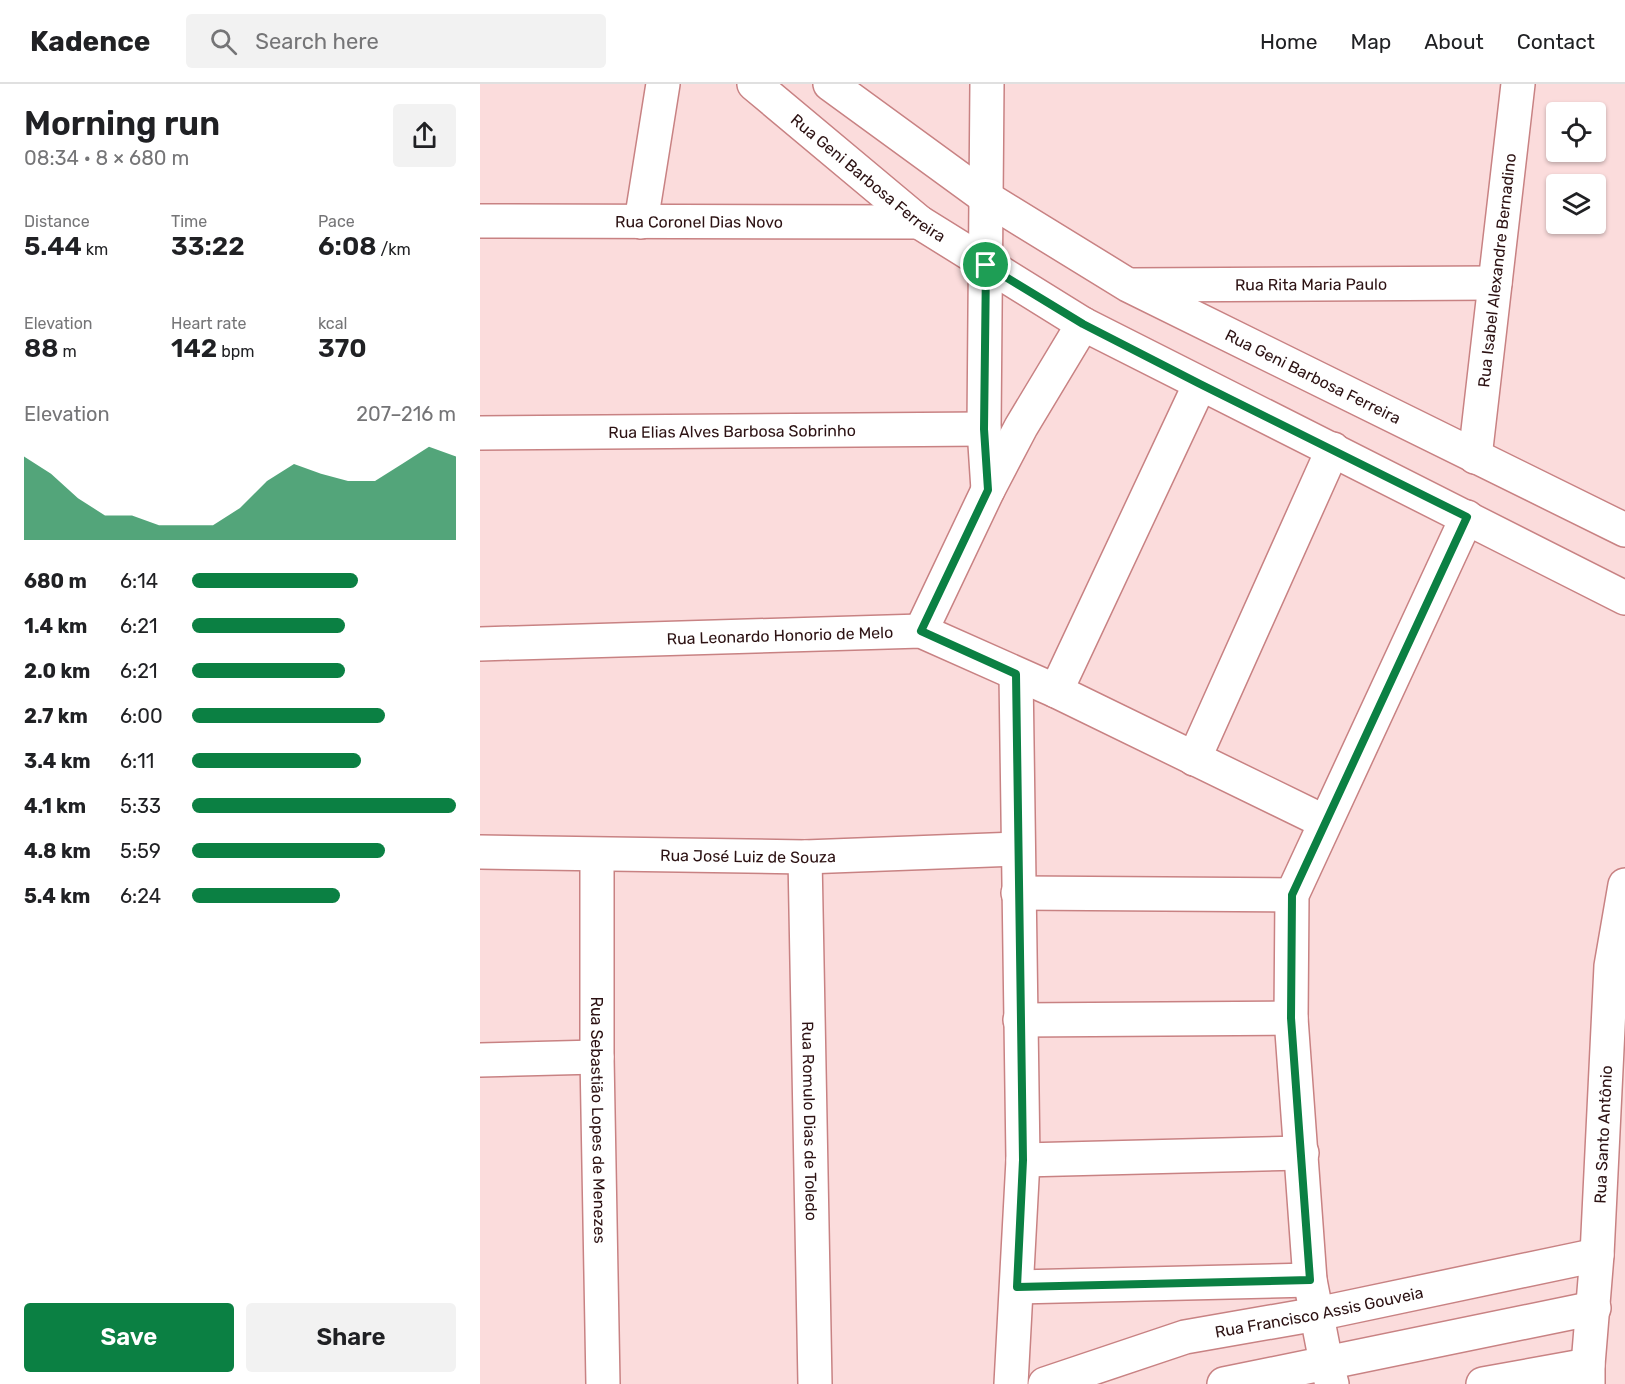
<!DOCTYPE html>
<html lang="en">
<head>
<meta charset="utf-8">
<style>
	:root { --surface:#fff; --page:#f2f2f2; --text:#202124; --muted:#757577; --line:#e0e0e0; --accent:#0b8043 }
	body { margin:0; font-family:Rubik,sans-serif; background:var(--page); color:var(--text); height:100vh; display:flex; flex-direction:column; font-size:22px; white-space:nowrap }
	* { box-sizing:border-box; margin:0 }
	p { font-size:20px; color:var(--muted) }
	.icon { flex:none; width:33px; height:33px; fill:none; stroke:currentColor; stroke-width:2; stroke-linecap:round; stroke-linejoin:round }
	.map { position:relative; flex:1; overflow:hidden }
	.side { display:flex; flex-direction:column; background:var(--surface); width:480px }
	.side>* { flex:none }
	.controls { position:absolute; left:1066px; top:18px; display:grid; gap:12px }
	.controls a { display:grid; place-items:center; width:60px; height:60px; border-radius:6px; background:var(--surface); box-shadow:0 2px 4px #0004; font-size:30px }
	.pin { position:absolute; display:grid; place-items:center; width:51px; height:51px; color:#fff; margin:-26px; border:3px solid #fff; border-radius:50%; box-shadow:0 2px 6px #0007 }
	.round { display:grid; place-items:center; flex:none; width:63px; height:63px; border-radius:6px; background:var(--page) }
	.headline { display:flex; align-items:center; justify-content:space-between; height:102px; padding:0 24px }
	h1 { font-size:33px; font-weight:600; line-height:45px }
	.stats { display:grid; grid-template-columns:repeat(3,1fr); gap:9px; height:102px; padding:6px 24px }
	.stats div { display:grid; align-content:center }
	.stats b { font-size:26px; font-weight:600 }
	.stats small { font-size:16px; font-weight:400 }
	.stats p { font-size:16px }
	.chart { height:168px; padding:12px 24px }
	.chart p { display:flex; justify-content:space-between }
	.chart svg { width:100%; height:108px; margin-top:6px; fill:var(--accent); opacity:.7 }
	.primary-button { display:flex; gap:12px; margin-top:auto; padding:12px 24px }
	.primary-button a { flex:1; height:69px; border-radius:6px; background:var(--accent); color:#fff; font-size:24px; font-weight:600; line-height:69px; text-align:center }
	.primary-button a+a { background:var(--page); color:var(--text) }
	ul { padding:0 24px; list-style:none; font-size:20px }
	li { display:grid; grid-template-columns:96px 72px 1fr; align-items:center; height:45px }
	li i { height:15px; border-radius:8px; background:var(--accent) }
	header { display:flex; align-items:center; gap:36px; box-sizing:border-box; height:84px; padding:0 30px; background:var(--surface); border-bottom:2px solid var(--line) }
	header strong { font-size:28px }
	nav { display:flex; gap:33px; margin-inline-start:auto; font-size:21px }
	.search { width:420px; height:54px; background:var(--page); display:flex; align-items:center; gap:15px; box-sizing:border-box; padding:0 21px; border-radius:6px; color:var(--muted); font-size:22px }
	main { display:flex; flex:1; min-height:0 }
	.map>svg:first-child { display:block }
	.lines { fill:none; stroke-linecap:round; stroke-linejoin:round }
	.minor-casing { stroke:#c88283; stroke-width:36 }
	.major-casing { stroke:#c88283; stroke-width:36 }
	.minor { stroke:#fff; stroke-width:33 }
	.major { stroke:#fff; stroke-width:33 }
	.route-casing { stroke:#fff; stroke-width:12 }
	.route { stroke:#0b8043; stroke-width:8 }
	.labels { text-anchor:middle; stroke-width:4.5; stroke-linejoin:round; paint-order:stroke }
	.street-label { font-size:16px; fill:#2c1213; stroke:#fbdcdc }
</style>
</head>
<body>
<header>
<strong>Kadence</strong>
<div class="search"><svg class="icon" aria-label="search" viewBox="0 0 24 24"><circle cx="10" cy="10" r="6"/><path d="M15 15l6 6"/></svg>Search here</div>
<nav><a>Home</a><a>Map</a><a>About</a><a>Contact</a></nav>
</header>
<main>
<section class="side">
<div class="headline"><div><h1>Morning run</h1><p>08:34 · 8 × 680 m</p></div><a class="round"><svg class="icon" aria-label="share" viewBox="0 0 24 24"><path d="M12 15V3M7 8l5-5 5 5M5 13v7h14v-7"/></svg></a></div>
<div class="stats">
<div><p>Distance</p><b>5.44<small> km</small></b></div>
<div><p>Time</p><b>33:22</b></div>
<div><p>Pace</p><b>6:08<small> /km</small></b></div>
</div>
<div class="stats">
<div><p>Elevation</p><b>88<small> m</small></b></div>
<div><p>Heart rate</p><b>142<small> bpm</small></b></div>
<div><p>kcal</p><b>370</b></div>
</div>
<div class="chart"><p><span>Elevation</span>207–216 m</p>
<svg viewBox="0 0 160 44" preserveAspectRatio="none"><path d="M0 44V10L10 17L20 27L30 34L40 34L50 38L60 38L70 38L80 31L90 20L100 13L110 17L120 20L130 20L140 13L150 6L160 10V44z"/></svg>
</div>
<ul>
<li><b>680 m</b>6:14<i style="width:63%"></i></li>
<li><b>1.4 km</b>6:21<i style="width:58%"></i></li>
<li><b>2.0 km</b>6:21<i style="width:58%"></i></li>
<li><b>2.7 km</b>6:00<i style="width:73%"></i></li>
<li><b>3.4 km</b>6:11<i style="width:64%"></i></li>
<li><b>4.1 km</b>5:33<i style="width:100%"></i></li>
<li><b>4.8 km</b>5:59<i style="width:73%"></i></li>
<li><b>5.4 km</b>6:24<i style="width:56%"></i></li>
</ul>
<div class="primary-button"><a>Save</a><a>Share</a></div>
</section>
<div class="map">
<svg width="1145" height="1300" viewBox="0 0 1145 1300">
	<rect width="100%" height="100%" fill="#fbdcdc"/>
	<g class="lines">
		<g class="minor-casing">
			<g id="minor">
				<path id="s1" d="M274,0L439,138L603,240L1145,514"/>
				<path id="s2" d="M350,0L505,113L648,201L1145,446"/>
				<path d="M507,0L504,345L508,406"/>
				<path id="s3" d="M0,137L439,138"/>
				<path d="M161,138L183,0"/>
				<path id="s4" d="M653,201L1015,199"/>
				<path id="s5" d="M0,349L504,345"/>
				<path id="s6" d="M995,373L1038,0"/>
				<path d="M441,547L508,406L541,343L603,240"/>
				<path id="s7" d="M0,560L441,547L576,607L845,738"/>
				<path d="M576,607L720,300"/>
				<path d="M714,675L853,365"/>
				<path id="s8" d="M0,768L325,773L537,765"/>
				<path id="s9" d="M117,772V973L123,1300"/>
				<path id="s10" d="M325,773L335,1300"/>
				<path d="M538,809L812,811"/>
				<path d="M540,936L811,934"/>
				<path d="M0,976L117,973"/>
				<path d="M543,1076L822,1069"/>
				<path d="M537,1203L830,1196"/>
				<path d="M531,1300L543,1076L536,590"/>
				<path id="s11" d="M565,1300L705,1253L837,1230L1117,1171"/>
				<path d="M744,1300L1114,1224"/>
				<path d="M852,1300L846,1278L830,1196L811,934L812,811L987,433"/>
				<path d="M1003,1300L1108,1281"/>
			</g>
		</g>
		<g class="major-casing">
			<g id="major">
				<path id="s12" d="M1108,1300V1281L1117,1171L1131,882L1145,801"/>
			</g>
		</g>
		<use href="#minor" class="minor"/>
		<use href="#major" class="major"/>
	</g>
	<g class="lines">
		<g class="route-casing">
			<path id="route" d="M506,181L603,240L720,300L987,433L812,811L811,934L830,1196L537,1203L543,1076L536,590L441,547L508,406L504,345Z"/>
		</g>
		<use href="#route" class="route"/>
	</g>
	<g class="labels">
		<g class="street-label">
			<text dy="6" stroke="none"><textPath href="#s1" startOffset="148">Rua Geni Barbosa Ferreira</textPath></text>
			<text dy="6" stroke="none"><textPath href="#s3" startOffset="219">Rua Coronel Dias Novo</textPath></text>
			<text dy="6" stroke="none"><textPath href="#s6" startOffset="188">Rua Isabel Alexandre Bernadino</textPath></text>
			<text dy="6" stroke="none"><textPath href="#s4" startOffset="178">Rua Rita Maria Paulo</textPath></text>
			<text dy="6" stroke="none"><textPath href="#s2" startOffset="566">Rua Geni Barbosa Ferreira</textPath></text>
			<text dy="6" stroke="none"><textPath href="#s5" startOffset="252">Rua Elias Alves Barbosa Sobrinho</textPath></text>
			<text dy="6" stroke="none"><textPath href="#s7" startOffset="300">Rua Leonardo Honorio de Melo</textPath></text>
			<text dy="6" stroke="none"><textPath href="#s8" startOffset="268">Rua José Luiz de Souza</textPath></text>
			<text dy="6" stroke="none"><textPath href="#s9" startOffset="264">Rua Sebastião Lopes de Menezes</textPath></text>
			<text dy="6" stroke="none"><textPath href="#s10" startOffset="264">Rua Romulo Dias de Toledo</textPath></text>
			<text dy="6" stroke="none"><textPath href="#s12" startOffset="250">Rua Santo Antônio</textPath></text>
			<text dy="6" stroke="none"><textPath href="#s11" startOffset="284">Rua Francisco Assis Gouveia</textPath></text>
		</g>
	</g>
</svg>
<div class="controls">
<a><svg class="icon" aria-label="locate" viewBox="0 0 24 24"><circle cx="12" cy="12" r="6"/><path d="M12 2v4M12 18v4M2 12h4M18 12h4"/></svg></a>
<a><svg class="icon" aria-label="layers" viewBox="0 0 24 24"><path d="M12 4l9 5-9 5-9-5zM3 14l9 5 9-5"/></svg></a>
</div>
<div class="pin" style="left:506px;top:181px;background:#1e9e55"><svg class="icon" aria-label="arrive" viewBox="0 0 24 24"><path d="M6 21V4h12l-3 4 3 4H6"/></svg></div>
</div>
</main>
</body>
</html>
